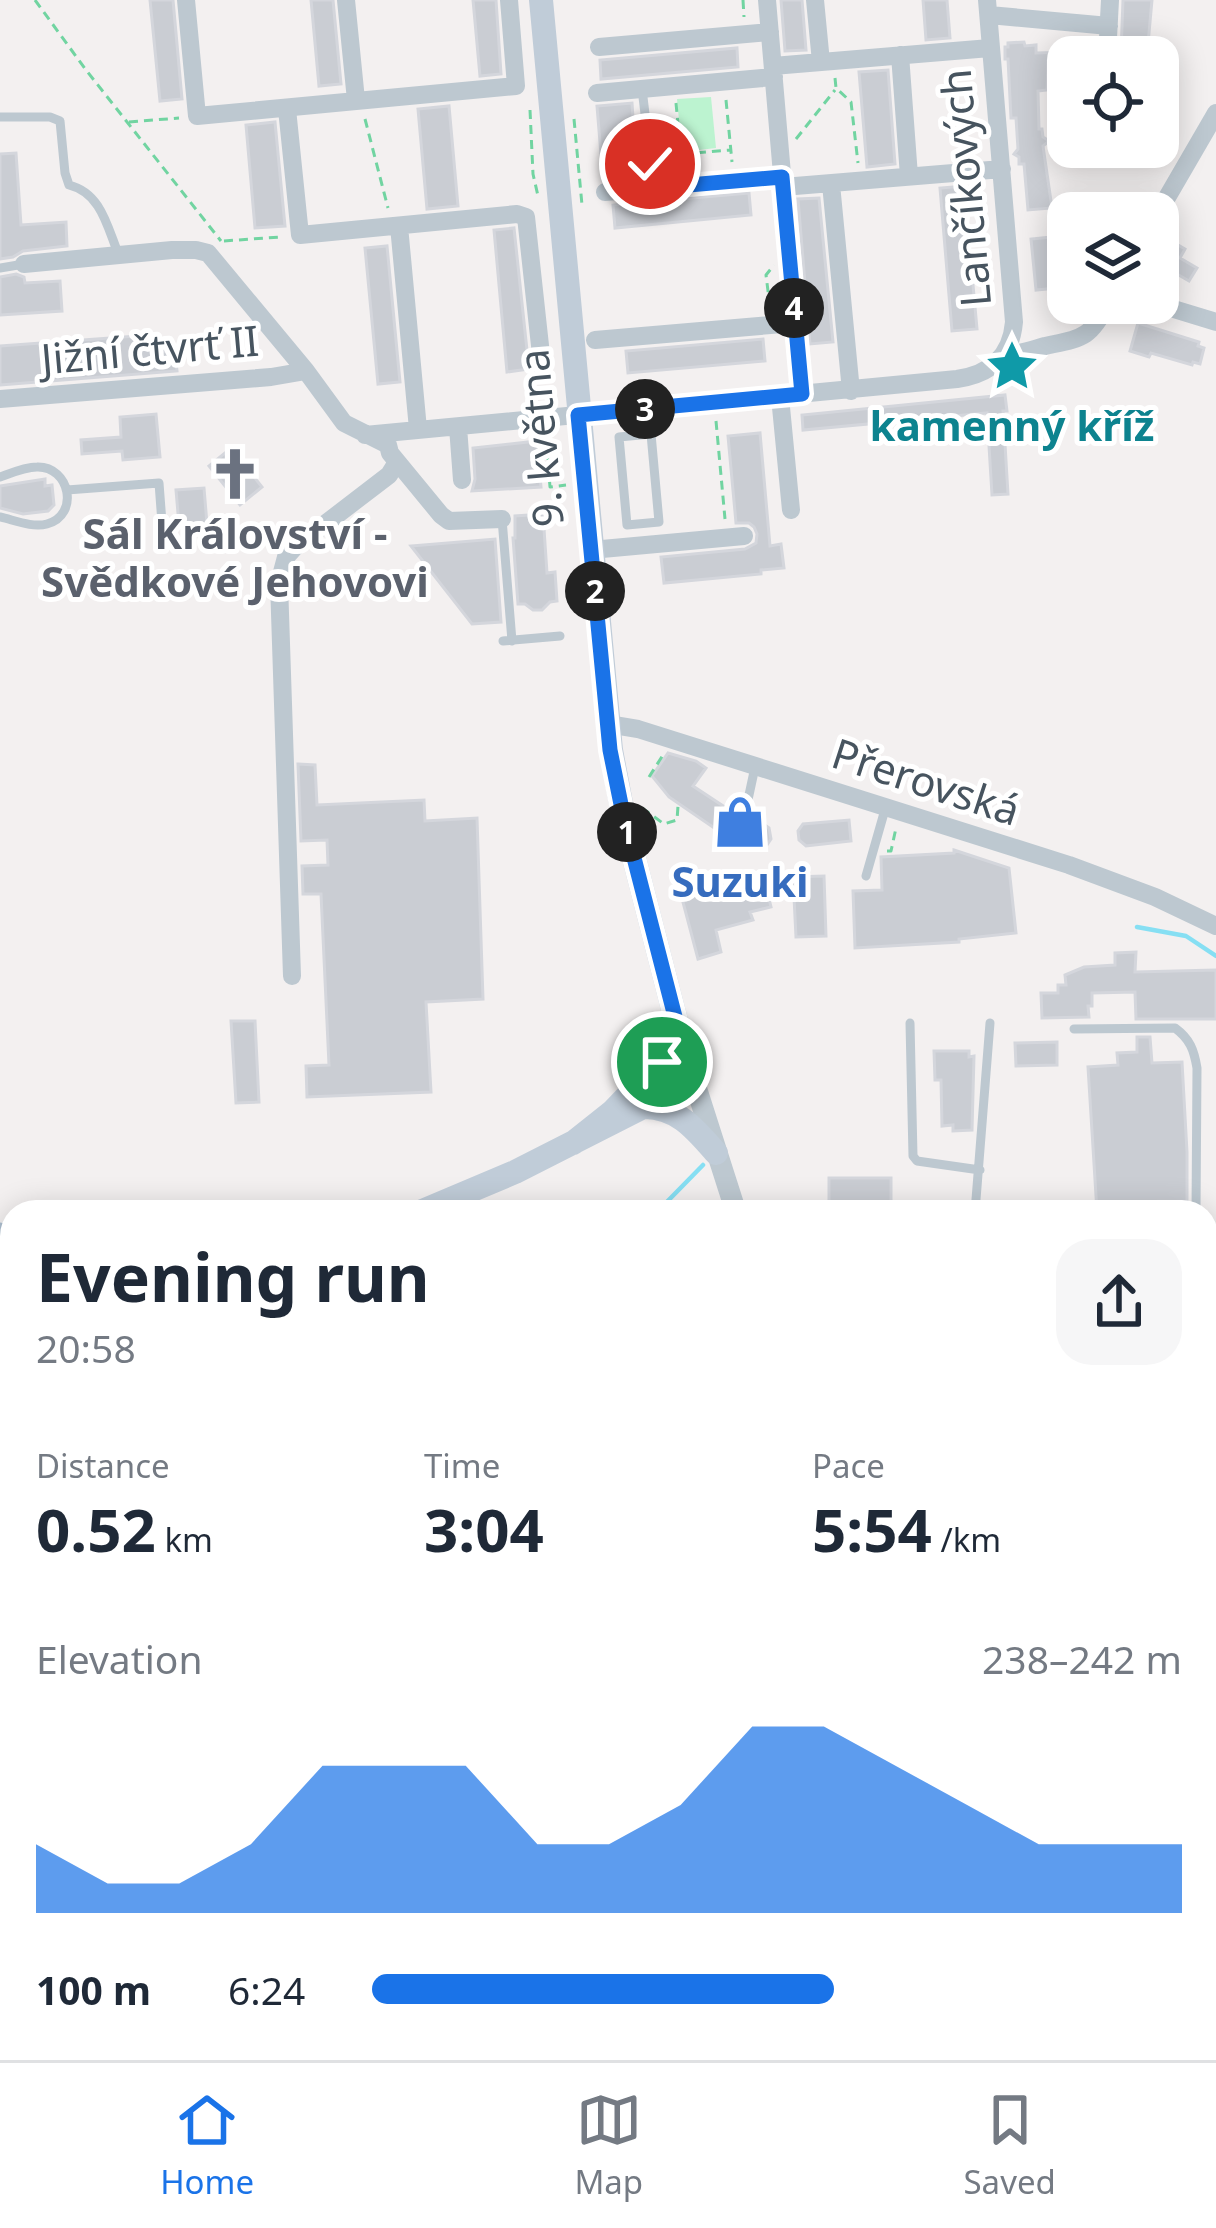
<!DOCTYPE html>
<html lang="en">
<head>
<meta charset="utf-8">
<style>
	:root { --surface:#fff; --page:#f6f6f7; --text:#1f2937; --muted:#747a83; --line:#e0e1e3; --accent:#1a73e8 }
	body { margin:0; font-family:"Noto Sans",sans-serif; background:var(--page); color:var(--text); height:100vh; display:flex; flex-direction:column; font-size:45px; white-space:nowrap }
	* { box-sizing:border-box; margin:0 }
	p { font-size:39px; color:var(--muted) }
	.icon { flex:none; width:66px; height:66px; fill:none; stroke:currentColor; stroke-width:2; stroke-linecap:round; stroke-linejoin:round }
	.map { position:relative; flex:1; overflow:hidden }
	.drawer { position:absolute; left:0px; top:1200px; width:1218px; height:861px; display:flex; flex-direction:column; background:var(--surface); border-radius:36px 36px 0 0; box-shadow:0 6px 30px #0003 }
	.drawer>* { flex:none }
	.controls { position:absolute; left:1047px; top:36px; display:grid; gap:24px }
	.controls a { display:grid; place-items:center; width:132px; height:132px; border-radius:24px; background:var(--surface); box-shadow:0 6px 30px #0003; font-size:60px }
	.pin { position:absolute; display:grid; place-items:center; width:102px; height:102px; color:#fff; margin:-51px; border:6px solid #fff; border-radius:50%; box-shadow:0 3px 12px #0007 }
	.km { position:absolute; width:60px; height:60px; margin:-30px; border-radius:50%; background:#222; color:#fff; font-size:33px; line-height:60px; text-align:center }
	.round { display:grid; place-items:center; flex:none; width:126px; height:126px; border-radius:36px; background:var(--page) }
	.overview { display:flex; align-items:center; justify-content:space-between; height:204px; padding:0 36px }
	h1 { font-size:66px; font-weight:700; line-height:90px }
	.stats { display:grid; grid-template-columns:repeat(3,1fr); gap:18px; height:204px; padding:12px 36px }
	.stats div { display:grid; align-content:center }
	.stats b { font-size:60px; font-weight:700 }
	.stats small { font-size:33px; font-weight:400 }
	.stats p { font-size:33px }
	.chart { height:336px; padding:24px 36px }
	.chart p { display:flex; justify-content:space-between }
	.chart svg { width:100%; height:216px; margin-top:12px; fill:var(--accent); opacity:.7 }
	ul { padding:0 36px; list-style:none; font-size:39px }
	li { display:grid; grid-template-columns:192px 144px 1fr; align-items:center; height:90px }
	li i { height:30px; border-radius:15px; background:var(--accent) }
	.menu { display:flex; justify-content:space-around; align-items:center; height:168px; border-top:3px solid var(--line); background:var(--surface); font-size:33px; color:var(--muted) }
	.menu a { display:grid; justify-items:center; gap:6px }
	.menu .active { color:var(--accent) }
	.map>svg:first-child { display:block }
	.green { fill:#bcf3d0 }
	.lines { fill:none; stroke-linecap:round; stroke-linejoin:round }
	.stream { stroke:#86dff3; stroke-width:4.5 }
	.building { fill:#cacdd3; stroke:#d4d6dc; stroke-width:3 }
	.path { stroke:#71d4a1; stroke-width:3; stroke-dasharray:9 6; stroke-linecap:butt }
	.service { stroke:#bdc8d0; stroke-width:9 }
	.minor { stroke:#bdc8d0; stroke-width:18 }
	.tertiary { stroke:#bdc8d0; stroke-width:21 }
	.secondary { stroke:#c0ccd8; stroke-width:24 }
	.primary { stroke:#aec0d1; stroke-width:27 }
	.route-casing { stroke:#fff; stroke-width:24 }
	.route { stroke:#1a73e8; stroke-width:15 }
	.labels { text-anchor:middle; stroke-width:10; stroke-linejoin:round; paint-order:stroke }
	.street-label { font-size:42px; fill:#47545f; stroke:#fff }
	.culture-label { font-size:42px; font-weight:bold; fill:#0d838f; stroke:#fff }
	.worship-label { font-size:42px; font-weight:bold; fill:#5b616d; stroke:#fff }
	.shop-label { font-size:42px; font-weight:bold; fill:#366cbe; stroke:#fff }
</style>
</head>
<body>
<div class="map">
<svg width="1216" height="2060" viewBox="0 0 1216 2060">
	<rect width="100%" height="100%" fill="#f3f0f0"/>
	<path class="green" d="M711,97L716,148L682,152L677,99Z"/>
	<g class="lines">
		<path class="stream" d="M1137,927L1186,936L1216,956
			M657,1212L703,1165"/>
	</g>
	<path class="building" d="M150,0H173L182,99L160,101Z
		M311,0H333L341,84L319,86Z
		M473,0H496L501,74L480,76Z
		M781,0H802L806,50L785,51Z
		M923,0H947L950,38L926,40Z
		M1123,0H1152L1147,55L1143,57H1126V53H1121Z
		M1024,42L1025,46L1036,45V53L1068,52V86L1048,63L1047,90L1038,91L1039,129H1042L1043,137L1049,141L1043,146L1052,208L1028,210L1024,164H1019V157L1014,154L1018,149L1016,118H1011L1008,59H1005V47H1008V43Z
		M737,48L738,67L601,79L600,60Z
		M888,70L895,164L867,167L859,72Z
		M632,103L634,132H638L643,175L603,179L597,106Z
		M449,106L458,206L427,209L418,109Z
		M275,122L285,226L255,228L246,125Z
		M16,153L21,225L66,222L67,246L23,251L13,257L0,259V154Z
		M964,186L977,329L952,331L940,188Z
		M749,193L751,215L615,228L613,205Z
		M819,198L833,342L810,344L798,199Z
		M514,228L529,369L507,372L494,230Z
		M1052,237L1053,250L1065,249L1068,287L1036,290L1031,239Z
		M1173,242L1185,249L1180,258L1197,268L1189,281L1177,274L1172,284L1158,276V267Z
		M387,246L400,382L378,384L365,248Z
		M16,274L24,277L25,283L60,281L62,311L0,315V277Z
		M1138,323L1199,342L1198,346L1204,348L1200,364L1193,362L1192,365L1151,353L1149,357L1130,351Z
		M150,335L151,352L175,351L177,371L0,385V346Z
		M763,339L765,361L628,373L626,351Z
		M1005,395L1007,411H1003L1008,494L992,495L987,413L803,430L802,415Z
		M156,414L160,457L123,460L122,451L82,454L81,440L121,437L120,417Z
		M760,433L770,546L781,544L784,568L761,570V574L664,583L661,557L745,549L756,543L757,534L754,527L749,523H736L728,436Z
		M537,441L541,487L472,491L475,479L473,448Z
		M231,448L262,487L240,505L209,466Z
		M45,479V486L52,485L54,505L48,511L23,514L0,508V486Z
		M204,488L207,524L179,525L176,490Z
		M543,514L547,573L555,572L557,601L550,602L542,610H533L525,604H518L513,538H515V516Z
		M495,539L501,622L472,624L411,546Z
		M668,753L696,761L706,768L693,786L749,823L753,817L769,828L771,839L765,848L754,850L738,840L736,843L669,797L652,776Z
		M298,764L315,765L317,805L424,800L425,821L477,818L483,999L426,1002L431,1092L307,1097L306,1066L329,1065L321,894H303L302,866L328,865L327,840L301,841Z
		M849,820L851,841L806,846L799,840L798,831L803,824Z
		M954,850L1009,868L1016,933L959,939V942L855,948L853,891L882,890L881,857L954,853Z
		M824,876L826,936L796,937L793,877Z
		M740,877L742,884L764,878L771,907L750,912L753,920L716,930L721,952L698,959L679,887L715,878L717,883Z
		M1136,952L1135,972L1216,970V1019H1136L1135,992L1092,993V1006H1088L1089,1017L1042,1018L1041,993H1058V985H1066L1065,975L1084,967L1115,965V953Z
		M231,1021H255L259,1102L236,1103Z
		M1137,1037H1150L1152,1063L1182,1062L1187,1152V1212H1097L1088,1067L1118,1065L1117,1053L1137,1052Z
		M1057,1042V1065L1016,1066L1015,1043Z
		M934,1051H969V1057L974,1056L972,1130L953,1131V1125L942,1126L941,1080H935Z
		M829,1178H891V1208H829Z"/>
	<g class="lines">
		<path class="path" d="M35,0L86,70L221,241
			M743,0L744,17
			M835,78L836,88L851,102L858,163
			M726,100L732,162
			M676,103L682,166
			M530,110L533,174L538,196
			M365,119L388,208
			M574,119L582,205
			M129,122L179,118
			M796,139L835,90
			M682,154L731,150
			M224,241L280,237
			M770,307L766,275L774,265
			M716,421L725,519
			M546,436L550,487L566,485
			M649,777L663,755
			M642,808L664,824L677,820L678,806
			M887,851H891L896,828"/>
		<path class="service" d="M642,89L654,188
			M0,117H50L60,121L65,173L69,185C101,193 107,226 118,253
			M0,268L24,264
			M651,434L659,522L627,525L619,437Z
			M0,477C11,473 25,467 37,467C70,466 80,515 47,524C32,528 14,520 0,517
			M67,490L159,483L163,536
			M502,519L512,641
			M503,641L560,636
			M746,809L755,767
			M866,876L886,806
			M910,1023L913,1156L917,1161L980,1170
			M1074,1029L1175,1028C1190,1039 1194,1050 1197,1068L1196,1212
			M975,1212L990,1023
			M1206,1291L1216,1292
			M151,2049L152,2060
			M760,2049V2060
			M406,2060V2049
			M735,2060V2049
			M878,2060V2049"/>
		<path class="minor" d="M186,0L197,116L516,86L509,0
			M346,0L356,100
			M767,0L801,395
			M815,0L821,62
			M989,15L1109,26
			M599,47L770,32
			M900,55L909,176
			M1107,57L1110,0
			M773,66L990,48
			M597,93L774,77
			M287,109L300,235L517,214L526,217L543,373
			M831,184L851,391
			M783,187L1002,169
			M605,192L781,177
			M1158,213L1216,113
			M399,226L418,429
			M24,264L172,250H196L208,253L306,371
			M1154,303L1216,322
			M595,340L795,323
			M1005,354C1019,355 1031,350 1045,346C1082,338 1090,339 1108,303
			M780,397L791,510
			M0,399L271,377L306,371L344,423L388,445L390,453L441,515L449,521L502,519
			M458,427L462,480
			M365,435L957,379C990,374 1011,357 1014,322L987,0
			M591,550L744,536
			M608,724L638,729L1069,865L1155,897L1216,926
			M292,976L279,583L286,557L295,547L389,475L397,462"/>
		<path class="tertiary" d="M681,1040L736,1212
			M694,2049L695,2060"/>
		<path class="secondary" d="M541,0L611,750L624,819L681,1040L612,1112L573,1143
			M420,1212L515,1172L643,1107C677,1106 696,1130 716,1153"/>
		<path class="primary" d="M0,1236L12,1364
			M0,1419L12,1546
			M78,2049L79,2060"/>
	</g>
	<g class="lines">
		<g class="route-casing">
			<path id="route" d="M650,164L654,188L782,177L802,394L578,415L610,750L624,819L681,1040L662,1062"/>
		</g>
		<use href="#route" class="route"/>
	</g>
	<defs>
		<g id="sight-bare" transform="scale(4.14)"><path d="M0-6L1.8-2.2L6-1.7L2.9 1.2L3.7 5.4L0 3.3L-3.7 5.4L-2.9 1.2L-6-1.7L-1.8-2.2Z" fill="#0f9aa8" stroke="#fff" stroke-width="2.5" paint-order="stroke"/></g>
		<g id="church-bare" transform="scale(4.14)"><path d="M-1.2-6h2.4v3.5h3.3v2.4h-3.3V6h-2.4V-.1h-3.3v-2.4h3.3Z" fill="#6b7280" stroke="#fff" stroke-width="2.5" paint-order="stroke"/></g>
		<g id="shop-bare" transform="scale(4.14)"><path d="M-5-2.5h2.3a2.7 3.5 0 0 1 5.4 0H5L5.5 6h-11ZM-1.5-2.5h3a1.5 2.3 0 0 0-3 0Z" fill="#3f7fe0" stroke="#fff" stroke-width="2.5" paint-order="stroke"/></g>
	</defs>
	<g fill-rule="evenodd">
		<use href="#sight-bare" x="1012" y="366"/>
		<use href="#church-bare" x="235" y="474"/>
		<use href="#shop-bare" x="740" y="822"/>
	</g>
	<g class="labels">
		<g class="street-label">
			<text transform="translate(966 188) rotate(-95)" y="15">Lančíkových</text>
			<text transform="translate(150 350) rotate(-5)" y="15">Jižní čtvrť II</text>
			<text transform="translate(541 438) rotate(-95)" y="15">9. května</text>
			<text transform="translate(926 782) rotate(18)" y="15">Přerovská</text>
		</g>
		<g class="culture-label">
			<text x="1012" y="441">kamenný kříž</text>
		</g>
		<g class="worship-label">
			<text x="235" y="549">Sál Království -<tspan x="235" dy="48">Svědkové Jehovovi</tspan></text>
		</g>
		<g class="shop-label">
			<text x="740" y="897">Suzuki</text>
		</g>
	</g>
</svg>
<div class="controls">
<a><svg class="icon" aria-label="locate" viewBox="0 0 24 24"><circle cx="12" cy="12" r="6"/><path d="M12 2v4M12 18v4M2 12h4M18 12h4"/></svg></a>
<a><svg class="icon" aria-label="layers" viewBox="0 0 24 24"><path d="M12 4l9 5-9 5-9-5zM3 14l9 5 9-5"/></svg></a>
</div>
<div class="pin" style="left:662px;top:1062px;background:#1e9e55"><svg class="icon" aria-label="arrive" viewBox="0 0 24 24"><path d="M6 21V4h12l-3 4 3 4H6"/></svg></div>
<div class="pin" style="left:650px;top:164px;background:#d93025"><svg class="icon" aria-label="check" viewBox="0 0 24 24"><path d="M5 12l5 5 9-10"/></svg></div>
<b class="km" style="left:627px;top:832px">1</b>
<b class="km" style="left:595px;top:591px">2</b>
<b class="km" style="left:645px;top:409px">3</b>
<b class="km" style="left:794px;top:308px">4</b>
<section class="drawer">
<div class="overview"><div><h1>Evening run</h1><p>20:58</p></div><a class="round"><svg class="icon" aria-label="share" viewBox="0 0 24 24"><path d="M12 15V3M7 8l5-5 5 5M5 13v7h14v-7"/></svg></a></div>
<div class="stats">
<div><p>Distance</p><b>0.52<small> km</small></b></div>
<div><p>Time</p><b>3:04</b></div>
<div><p>Pace</p><b>5:54<small> /km</small></b></div>
</div>
<div class="chart"><p><span>Elevation</span>238–242 m</p>
<svg viewBox="0 0 160 44" preserveAspectRatio="none"><path d="M0 44V30L10 38L20 38L30 30L40 14L50 14L60 14L70 30L80 30L90 22L100 6L110 6L120 14L130 22L140 30L150 30L160 30V44z"/></svg>
</div>
<ul>
<li><b>100 m</b>6:24<i style="width:57%"></i></li>
</ul>
</section>
</div>
<nav class="menu">
<a class="active"><svg class="icon" aria-label="home" viewBox="0 0 24 24"><path d="M3 11l9-7 9 7M6 9v11h12V9"/></svg>Home</a>
<a><svg class="icon" aria-label="map" viewBox="0 0 24 24"><path d="M3 6l6-2 6 2 6-2v14l-6 2-6-2-6 2zM9 4v14M15 6v14"/></svg>Map</a>
<a><svg class="icon" aria-label="saved" viewBox="0 0 24 24"><path d="M7 4h10v16l-5-4-5 4z"/></svg>Saved</a>
</nav>
</body>
</html>
